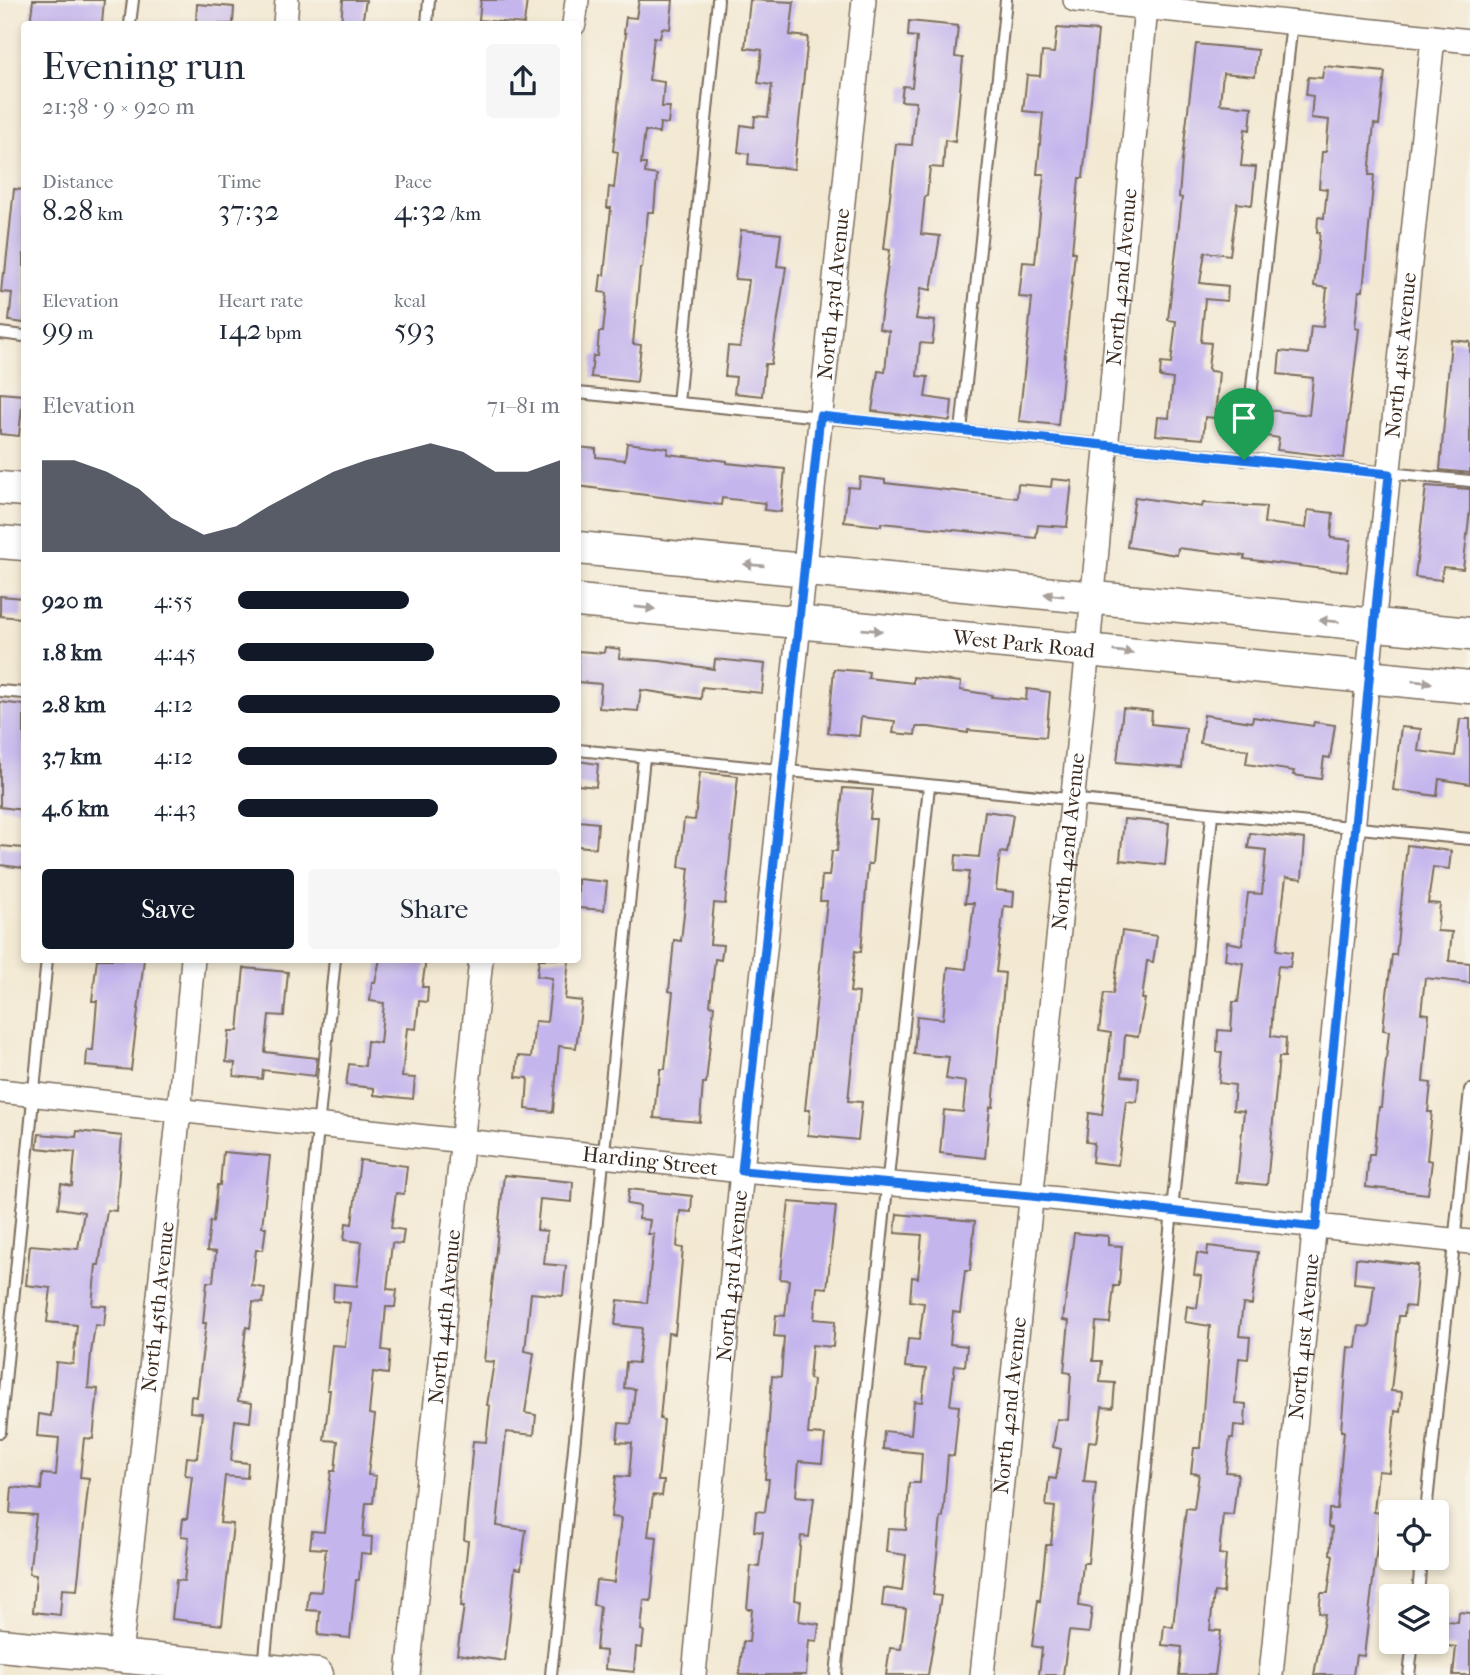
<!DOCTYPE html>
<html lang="en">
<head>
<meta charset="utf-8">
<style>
	:root { --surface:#fff; --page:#f6f6f7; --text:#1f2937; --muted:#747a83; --accent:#111827 }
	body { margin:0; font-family:"IM FELL French Canon",serif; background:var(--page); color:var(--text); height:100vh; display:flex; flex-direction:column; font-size:26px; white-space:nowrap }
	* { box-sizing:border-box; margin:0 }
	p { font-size:23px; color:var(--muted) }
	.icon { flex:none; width:38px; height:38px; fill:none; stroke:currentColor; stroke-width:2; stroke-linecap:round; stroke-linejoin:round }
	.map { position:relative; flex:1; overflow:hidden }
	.panel { position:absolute; left:21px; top:21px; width:560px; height:942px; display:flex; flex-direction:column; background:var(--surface); border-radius:7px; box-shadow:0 4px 10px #0003 }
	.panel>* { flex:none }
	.fabs { position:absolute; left:1379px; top:1500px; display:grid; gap:14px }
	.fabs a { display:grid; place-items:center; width:70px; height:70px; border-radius:7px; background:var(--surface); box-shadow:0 4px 10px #0003; font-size:35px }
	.pin { position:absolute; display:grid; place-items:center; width:60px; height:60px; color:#fff; margin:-72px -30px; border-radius:50% 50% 50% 0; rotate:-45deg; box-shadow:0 0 7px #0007 }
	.pin .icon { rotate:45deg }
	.round { display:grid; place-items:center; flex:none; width:74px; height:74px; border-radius:7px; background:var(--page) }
	.overview { display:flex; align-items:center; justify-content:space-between; height:119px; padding:0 21px }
	h1 { font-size:38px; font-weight:600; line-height:52px }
	.stats { display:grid; grid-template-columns:repeat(3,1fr); gap:10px; height:119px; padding:7px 21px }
	.stats div { display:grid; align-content:center }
	.stats b { font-size:30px; font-weight:600 }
	.stats small { font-size:19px; font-weight:400 }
	.stats p { font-size:19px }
	.chart { height:196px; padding:14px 21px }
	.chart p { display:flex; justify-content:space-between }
	.chart svg { width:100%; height:126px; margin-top:7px; fill:var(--accent); opacity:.7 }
	.primary-button { display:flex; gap:14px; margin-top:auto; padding:14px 21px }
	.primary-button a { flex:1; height:80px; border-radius:7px; background:var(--accent); color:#fff; font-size:28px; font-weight:600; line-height:80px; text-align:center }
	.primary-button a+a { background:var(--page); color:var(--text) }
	ul { padding:0 21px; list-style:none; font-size:23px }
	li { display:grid; grid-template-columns:112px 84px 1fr; align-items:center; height:52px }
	li i { height:18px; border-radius:9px; background:var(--accent) }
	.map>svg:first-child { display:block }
	.building { fill:#c4b5ed }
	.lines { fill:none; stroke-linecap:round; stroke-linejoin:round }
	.lane-casing { stroke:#7b6d5d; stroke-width:14 }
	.street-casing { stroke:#7b6d5d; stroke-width:26 }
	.secondary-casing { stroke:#7b6d5d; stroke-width:35 }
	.lane { stroke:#fff; stroke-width:10 }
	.street { stroke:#fff; stroke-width:23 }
	.secondary { stroke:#fff; stroke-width:32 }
	.oneway { fill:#a79f9a }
	.route-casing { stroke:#fff; stroke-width:14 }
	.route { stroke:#1a73e8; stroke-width:9 }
	.labels { text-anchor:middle; stroke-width:6; stroke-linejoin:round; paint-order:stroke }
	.street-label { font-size:21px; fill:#3b2a1e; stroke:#f7f3e8 }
</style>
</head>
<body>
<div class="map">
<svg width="1470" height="1675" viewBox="0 0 1470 1675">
	<rect width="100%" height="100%" fill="#f7f3e8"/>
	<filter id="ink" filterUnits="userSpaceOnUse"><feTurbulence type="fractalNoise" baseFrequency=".0143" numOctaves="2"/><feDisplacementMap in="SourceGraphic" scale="14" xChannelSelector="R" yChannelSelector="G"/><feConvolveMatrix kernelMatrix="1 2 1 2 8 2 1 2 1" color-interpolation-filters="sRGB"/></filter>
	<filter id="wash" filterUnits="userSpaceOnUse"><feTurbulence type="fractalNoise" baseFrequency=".00686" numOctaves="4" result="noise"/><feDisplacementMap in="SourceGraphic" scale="28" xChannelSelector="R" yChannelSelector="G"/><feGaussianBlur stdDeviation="1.57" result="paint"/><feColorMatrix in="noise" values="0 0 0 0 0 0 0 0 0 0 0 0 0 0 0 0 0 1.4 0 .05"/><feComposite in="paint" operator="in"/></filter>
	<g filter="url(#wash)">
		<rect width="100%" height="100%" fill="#f3e9d3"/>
		<g id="blocks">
			<path class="building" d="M33,0H104L102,24H30Z
				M343,0H366L362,24H341Z
				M481,0H527L524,24L479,20Z
				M639,0H673L670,29L662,28L660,38L654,37L649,80L664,82L662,107H670L668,124L660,123L659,133L645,131L641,164H646L645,173L657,175L654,212H648L642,268H640L633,344L641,345L637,382L591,377L593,356H597L599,332H603L607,293L599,292L601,275H604L611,208H607L609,187L614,188L618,152L613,151L626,33H624L626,17L636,18Z
				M750,0L794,2L790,35L808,37L794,169L748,164L749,154L738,152L741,125L754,127L755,116L768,117L772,85L758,83L762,50L745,48Z
				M197,4L234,7L233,24H196Z
				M909,21L958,26L955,57L963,58L955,142L945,140L943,168L930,167L927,196H925L921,234L940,236L931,290L921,288L916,319L935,321L932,344L920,343L917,376L928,377L925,397L952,401L950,421L872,411L878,371L885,372L889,331L879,329L890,250L884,249L896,144L912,145L916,102L901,101L903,86L912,87L917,37L908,36Z
				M1057,28L1098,31L1083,178H1079L1072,252H1075L1058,425L1019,421L1032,298L1019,297L1023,262L1035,263L1044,174H1037L1043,113L1023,111L1027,75L1040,76L1042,52L1054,53Z
				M1196,44L1258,50L1255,76L1223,73L1220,104L1252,107L1250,130L1245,129L1241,166L1256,167L1252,205L1237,203L1230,255L1205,252L1200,283L1228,286L1227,301L1205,299L1201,342L1211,343L1208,368L1210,371L1219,372L1215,418L1205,417L1203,439L1156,435L1158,417L1169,418L1173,379L1160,377L1161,363L1171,364L1176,321L1168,320L1182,198L1179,197L1182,160Z
				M1324,66L1385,72L1379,125L1374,124L1369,175H1374L1363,291H1359L1355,328L1359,329L1344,458L1277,450L1279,438L1266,436L1269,410L1309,415L1313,378L1278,374L1280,351L1308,354L1311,326L1323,327L1327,288L1314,286L1320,232H1317L1318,217L1324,218L1327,189L1319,188L1322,152H1326L1329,120L1311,118L1313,96L1306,95L1308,77L1322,78Z
				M14,189L24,190V323L9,321L12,293L1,292L3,273H5Z
				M741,230L781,234L777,266L786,267L771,364H765L762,396L734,393L736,377L725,376L728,346L740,347L749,280L735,279Z
				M1451,340L1470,342V473L1440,470Z
				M0,393L23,395L19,436L0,434Z
				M627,443L668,448L667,454L727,461V463L785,469L781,512L764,510L765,503L722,498L721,505L578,486V447L596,449V457L625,460Z
				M860,477L885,480V483L1017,498L1018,484L1051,487L1052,479L1072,481L1067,527L1038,525L1036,538L881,523V526L844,522L848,487L859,488Z
				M1426,486L1470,489V510L1463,569L1443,567L1441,580L1415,577Z
				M1135,497L1202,507L1203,503L1266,507L1264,523L1306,528L1308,510L1333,513L1331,538L1351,540L1347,572L1244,559L1245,556L1178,548L1177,555L1127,547Z
				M0,596L23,598L21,618L0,616Z
				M605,647L620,649L619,658L660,661L714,669L715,659L765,664L762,693L702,687L701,699L641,690L638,711L599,708L601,684L578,682V651L604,653Z
				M834,669L869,672L868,678L913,683V677L961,682L960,690L992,695L991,697L1026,700L1027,689L1050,692L1046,737L968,730V733L929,727H916L915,735L893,733L895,721L861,717L859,736L828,733Z
				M0,702L24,705V810L0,807Z
				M1123,708L1152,711L1151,724L1186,728L1182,768L1117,762Z
				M1204,715L1252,722L1253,717L1313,726L1314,722L1335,725L1330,758L1324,757L1321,779L1293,775L1294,771L1246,764L1248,750L1200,743Z
				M1460,719H1470V784L1439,779L1437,796L1393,790L1401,727L1421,729L1418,751L1455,756Z
				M578,761L598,764L596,787L578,785Z
				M700,772L738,776L725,904L714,903L710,944L723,945L721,960L715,959L710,1005L714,1006L706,1083H703L700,1122L654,1118L657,1084H659L660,1069H665L673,992L669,991L674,940L681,941L689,868L679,867L684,819L695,820Z
				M843,788L873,790L870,819H876L872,864H868L861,952L855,951L850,992L859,993L848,1101L862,1102L858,1140L808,1135L810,1110H805L827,901H820L822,876H829L832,851H837Z
				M985,811L1013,815L1007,853L1000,852L996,890L1014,892L1013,907L1004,906L996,972L1005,973L993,1107H990L985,1158L940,1153L944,1110L963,1112L966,1082L946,1079L949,1057L914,1054L917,1016L943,1019L948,967L966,969L974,903H965L969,872L955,871L956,855L979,857Z
				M1124,819L1169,823L1165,865L1120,860Z
				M578,821L598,823L596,848L578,846Z
				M1250,833L1305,839L1302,879L1286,877L1277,950L1292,952L1290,967L1278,966L1273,1005L1271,1036L1286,1038L1285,1057H1279L1267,1185L1237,1182L1244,1111L1233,1110L1235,1085L1219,1083L1222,1052H1217L1218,1030L1231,1031L1233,1002H1238L1243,963L1225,960L1227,942L1242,945L1248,893L1262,894L1266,850L1248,848Z
				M1407,845L1451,851L1449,869L1433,867L1428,903L1440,904L1437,931L1452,932L1449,961L1470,963V983L1425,978L1421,1013L1429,1014L1423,1082L1431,1083L1428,1112H1432L1427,1160L1432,1161L1428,1194L1366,1187L1369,1154H1374L1379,1107H1381L1389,1031L1383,1030L1385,1010L1392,955H1396Z
				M0,846L24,848V868L0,865Z
				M578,879L607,882L604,910L578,908Z
				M1122,931L1157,936L1153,962L1147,961L1142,999H1145L1138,1037L1125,1035L1122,1076L1139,1078L1137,1102L1126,1101L1118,1165L1092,1162L1094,1143L1086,1142L1089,1113L1102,1115L1111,1033L1099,1031L1104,993L1113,994Z
				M97,959H144L131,1070L86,1066L87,1050H93L97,1001H92Z
				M380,959H426L422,987H428L427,1002L419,1001L416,1029L407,1028L402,1077L415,1078L413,1099L374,1095V1088L346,1085L349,1064L365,1066L367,1041L380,1043L384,1003L370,1001L372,982H375Z
				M539,959H569L565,999L582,1001L576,1048L559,1046L553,1112L526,1109L528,1078L516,1077L518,1056L531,1057L535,1021L547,1022L552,978L537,976Z
				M244,968L288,972L284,1016L269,1015L265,1052L317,1058L315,1076L263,1070L262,1079L234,1076L235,1063L226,1062L229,1031H238Z
				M77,1131L122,1136L116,1211L107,1210L99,1265H96L92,1305L106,1306L104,1326L95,1325L91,1353L88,1388L98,1389L93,1439L84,1438L80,1477L89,1478L77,1590L62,1589L60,1615L33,1612L36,1575L29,1574L36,1515L10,1513L12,1487L41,1490L42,1474L56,1475L59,1438L37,1436L39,1414L51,1416L56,1362L73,1364L77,1325L47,1322L51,1288L26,1285L30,1245L78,1249L84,1212L58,1208L61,1184L72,1186L75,1152L37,1148L39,1134L76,1137Z
				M223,1152L270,1156L262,1227H266L263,1250H256L252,1286L265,1288L263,1303L253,1302L250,1328L246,1327L238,1401L252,1403L250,1422L235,1420L231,1461L248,1463L247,1478L225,1476L220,1523L233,1524L222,1625L172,1619L176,1580L184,1581L189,1537L181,1536L183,1519H187L192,1476L185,1475L187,1457L197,1458L202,1413L190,1412L191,1396L197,1397L206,1323H203L207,1282H213L216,1252L207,1251L210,1221L213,1222L217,1185H220Z
				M360,1160L407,1166L404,1194L396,1193L391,1228L404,1230L402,1244L392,1243L387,1289L397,1290L395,1307H386L382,1350L390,1351L388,1374L373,1372L369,1414L375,1415L368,1475L376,1476L373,1503H366L363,1536L372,1537L371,1554L361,1553L359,1580H356L350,1638L318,1635L320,1611L307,1610L309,1591L321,1592L326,1549L310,1548L312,1531L324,1532L331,1471H335L338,1441L324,1440L330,1390H327L332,1345L345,1346L350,1303L333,1301L334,1284L357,1286L362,1242L344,1240L346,1223L352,1224Z
				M504,1175L573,1182L572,1202L540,1199L537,1230L547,1231L544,1264L566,1266L563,1296L531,1293L525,1351L534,1353L525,1413L536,1415L534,1435L506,1432L497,1526L526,1530L521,1569L515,1568L505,1661L457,1654L464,1606H461L468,1541L464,1540L473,1441L486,1442L490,1406L487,1405L494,1362L484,1361Z
				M629,1189L692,1196L691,1212L680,1211L677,1247L683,1248L678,1306L675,1334L668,1333L660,1419L664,1420L658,1481H664L662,1496L653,1495L648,1536L657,1537L651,1601L644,1600L641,1630L644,1631L642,1648L636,1647L634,1672L605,1669L606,1651L596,1650L600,1606L593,1605L596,1580L614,1582L621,1518L611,1517L616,1476L629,1477L632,1443L617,1442L619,1423L631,1424L635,1389L624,1388L626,1362L638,1363L642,1328L615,1325L618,1300L647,1303L654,1234H648L650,1220L639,1219L640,1206L627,1204Z
				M789,1202L836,1206L827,1288L817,1287L814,1319L835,1321L833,1347L812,1345L809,1379L813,1380L808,1434L825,1435L822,1463L799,1461L796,1496L814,1498L809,1537L801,1536L795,1600L801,1601L799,1621L819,1624L817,1641L809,1640L806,1675H739L743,1642H749L752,1609H747L751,1566L759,1567L763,1532L754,1531L756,1511L765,1512L769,1479H765L772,1376L781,1377L784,1337L774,1336L776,1315L785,1316L789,1280L780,1279Z
				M897,1214L975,1221L970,1271H965L960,1313L953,1312L950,1344L967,1346L965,1366L955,1365L950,1405L959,1406L954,1456L948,1455L943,1517H941L933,1595L941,1596L928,1675H886L890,1648L901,1649L906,1609L882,1606L884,1588L902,1591L906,1555L886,1552L888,1529L906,1530L909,1483H920L922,1453L883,1449L884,1431L911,1434L914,1401L922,1402L926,1369L905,1367L908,1339L919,1340L924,1303L910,1301L912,1277L918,1278L922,1235L895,1233Z
				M1074,1233L1108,1236V1245L1122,1246L1119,1286H1114L1110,1323L1096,1322L1093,1361H1102L1100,1382L1115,1383L1113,1408L1102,1407L1097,1442L1089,1441L1084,1482L1096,1483L1088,1563H1083L1079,1606L1092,1608L1089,1633L1069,1631L1063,1675H1039L1042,1648L1032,1646L1038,1600L1040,1601L1046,1545H1051L1055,1507L1046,1506L1049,1478L1056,1479L1061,1449L1053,1447L1057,1419L1068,1420L1071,1373L1064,1372L1069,1321L1063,1320Z
				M1208,1246L1258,1252L1252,1305L1243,1304L1239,1336L1250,1337L1248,1359L1239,1358L1235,1403L1246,1404L1245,1426L1234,1425L1233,1438H1230L1226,1472L1238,1473L1233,1515L1223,1514L1219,1554L1226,1555L1223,1593L1214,1592L1210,1630L1221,1631L1215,1675H1179L1182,1647L1162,1645L1164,1625L1173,1627L1186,1508L1194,1509L1199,1474L1191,1473L1194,1448H1200L1210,1326L1185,1322L1187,1306L1197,1308L1201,1276L1194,1275L1197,1253L1207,1255Z
				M1356,1258L1418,1265L1414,1307L1405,1306L1404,1316H1399L1391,1391L1402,1392L1400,1412L1395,1411L1389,1472L1378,1471L1374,1512L1381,1513L1364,1656L1356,1655L1353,1675H1314L1325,1614L1319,1613L1321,1593H1328L1333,1555L1330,1554L1332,1528L1328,1527L1329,1509H1337L1344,1431H1341L1348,1347L1356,1348L1359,1326L1369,1327L1374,1285L1354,1283Z
				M1459,1612L1470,1613V1675H1453L1456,1647L1437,1645V1620L1458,1622Z"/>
		</g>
	</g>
	<g filter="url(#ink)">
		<use href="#blocks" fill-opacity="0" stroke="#7b6d5d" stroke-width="2"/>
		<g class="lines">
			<g class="lane-casing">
				<path id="lane" d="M130,24L133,0
					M427,24L429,0
					M0,333L24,336
					M578,393L1470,481
					M678,403L718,0
					M961,431L1006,0
					M1244,460L1292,22
					M0,691L24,693
					M578,750L1470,839
					M0,1432L47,959
					M1426,1512L1470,1090
					M1418,1596L1421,1558
					M264,1667L335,959
					M551,1675L644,757
					M836,1675L929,786
					M1125,1675L1212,815
					M1409,1675L1413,1642"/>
			</g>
			<g class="street-casing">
				<g id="street">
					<path d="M1075,0L1470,41"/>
					<path d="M285,24L287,0"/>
					<path d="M574,24L577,0"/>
					<path id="s1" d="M0,1091L742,1171L1031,1196L1470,1242"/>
					<path id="s2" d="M120,1655L179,1111L193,959"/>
					<path id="s3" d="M408,1675L481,959"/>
					<path id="s4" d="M694,1675L742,1171L864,0"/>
					<path id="s5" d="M982,1675L1088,649L1146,7"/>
					<path id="s6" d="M1271,1675L1368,676L1433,37"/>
				</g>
			</g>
			<g class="secondary-casing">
				<g id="secondary">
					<path d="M0,488L24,490"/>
					<path d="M0,542L24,544"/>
					<path d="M578,548L1470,634"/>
					<path id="s7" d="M578,601L1470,687"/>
					<path d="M0,1645L317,1675"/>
				</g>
			</g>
			<use href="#lane" class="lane"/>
			<use href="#street" class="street"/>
			<use href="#secondary" class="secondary"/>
		</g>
		<defs><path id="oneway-solid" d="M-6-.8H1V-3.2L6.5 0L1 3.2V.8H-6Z" transform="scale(1.75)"/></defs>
		<g class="oneway">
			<use href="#oneway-solid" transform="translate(754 565) rotate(-175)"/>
			<use href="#oneway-solid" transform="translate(1054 595) rotate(-174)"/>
			<use href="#oneway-solid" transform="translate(645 608) rotate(6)"/>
			<use href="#oneway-solid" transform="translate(1329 621) rotate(-175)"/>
			<use href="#oneway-solid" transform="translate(872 630) rotate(5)"/>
			<use href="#oneway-solid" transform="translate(1123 652) rotate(6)"/>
			<use href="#oneway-solid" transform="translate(1422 682) rotate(6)"/>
		</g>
	</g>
	<g class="lines" filter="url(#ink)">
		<g class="route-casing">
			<path id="route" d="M820,416L1389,474L1316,1227L1031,1196L742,1171Z"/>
		</g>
		<use href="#route" class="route"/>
	</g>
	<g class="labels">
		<g class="street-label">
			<text dy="7" stroke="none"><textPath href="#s5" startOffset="1405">North 42nd Avenue</textPath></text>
			<text dy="7" stroke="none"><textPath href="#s4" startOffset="1388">North 43rd Avenue</textPath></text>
			<text dy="7" stroke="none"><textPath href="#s6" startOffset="1326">North 41st Avenue</textPath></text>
			<text dy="7" stroke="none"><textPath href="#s7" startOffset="448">West Park Road</textPath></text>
			<text dy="7" stroke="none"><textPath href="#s5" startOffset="838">North 42nd Avenue</textPath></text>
			<text dy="7" stroke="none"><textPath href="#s1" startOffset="654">Harding Street</textPath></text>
			<text dy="7" stroke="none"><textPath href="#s4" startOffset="401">North 43rd Avenue</textPath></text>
			<text dy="7" stroke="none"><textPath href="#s2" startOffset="350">North 45th Avenue</textPath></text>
			<text dy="7" stroke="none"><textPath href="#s3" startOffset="360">North 44th Avenue</textPath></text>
			<text dy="7" stroke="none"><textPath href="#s6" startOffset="340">North 41st Avenue</textPath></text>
			<text dy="7" stroke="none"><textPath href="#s5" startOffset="271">North 42nd Avenue</textPath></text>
		</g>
	</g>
</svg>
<div class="fabs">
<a><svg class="icon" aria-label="locate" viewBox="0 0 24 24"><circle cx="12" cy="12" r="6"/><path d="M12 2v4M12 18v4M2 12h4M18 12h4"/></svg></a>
<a><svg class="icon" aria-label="layers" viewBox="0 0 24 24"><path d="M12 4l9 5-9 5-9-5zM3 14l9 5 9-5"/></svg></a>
</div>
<div class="pin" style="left:1244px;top:460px;background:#1e9e55"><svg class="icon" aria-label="arrive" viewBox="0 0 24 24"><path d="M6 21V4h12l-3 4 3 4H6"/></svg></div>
<section class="panel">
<div class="overview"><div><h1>Evening run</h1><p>21:38 · 9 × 920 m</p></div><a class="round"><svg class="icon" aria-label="share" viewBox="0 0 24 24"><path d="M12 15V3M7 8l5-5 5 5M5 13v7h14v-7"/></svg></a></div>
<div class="stats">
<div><p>Distance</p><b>8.28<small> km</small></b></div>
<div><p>Time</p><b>37:32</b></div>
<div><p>Pace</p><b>4:32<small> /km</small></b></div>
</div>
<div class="stats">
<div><p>Elevation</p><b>99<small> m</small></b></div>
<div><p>Heart rate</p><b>142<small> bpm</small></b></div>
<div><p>kcal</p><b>593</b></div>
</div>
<div class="chart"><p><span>Elevation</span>71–81 m</p>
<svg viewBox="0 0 160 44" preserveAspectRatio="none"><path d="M0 44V12L10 12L20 16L30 22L40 32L50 38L60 35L70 28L80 22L90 16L100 12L110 9L120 6L130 9L140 16L150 16L160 12V44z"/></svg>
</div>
<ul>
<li><b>920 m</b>4:55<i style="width:53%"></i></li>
<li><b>1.8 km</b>4:45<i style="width:61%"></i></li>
<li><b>2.8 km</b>4:12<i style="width:100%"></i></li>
<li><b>3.7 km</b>4:12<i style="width:99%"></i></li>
<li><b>4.6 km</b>4:43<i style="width:62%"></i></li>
</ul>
<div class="primary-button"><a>Save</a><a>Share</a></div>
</section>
</div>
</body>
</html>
